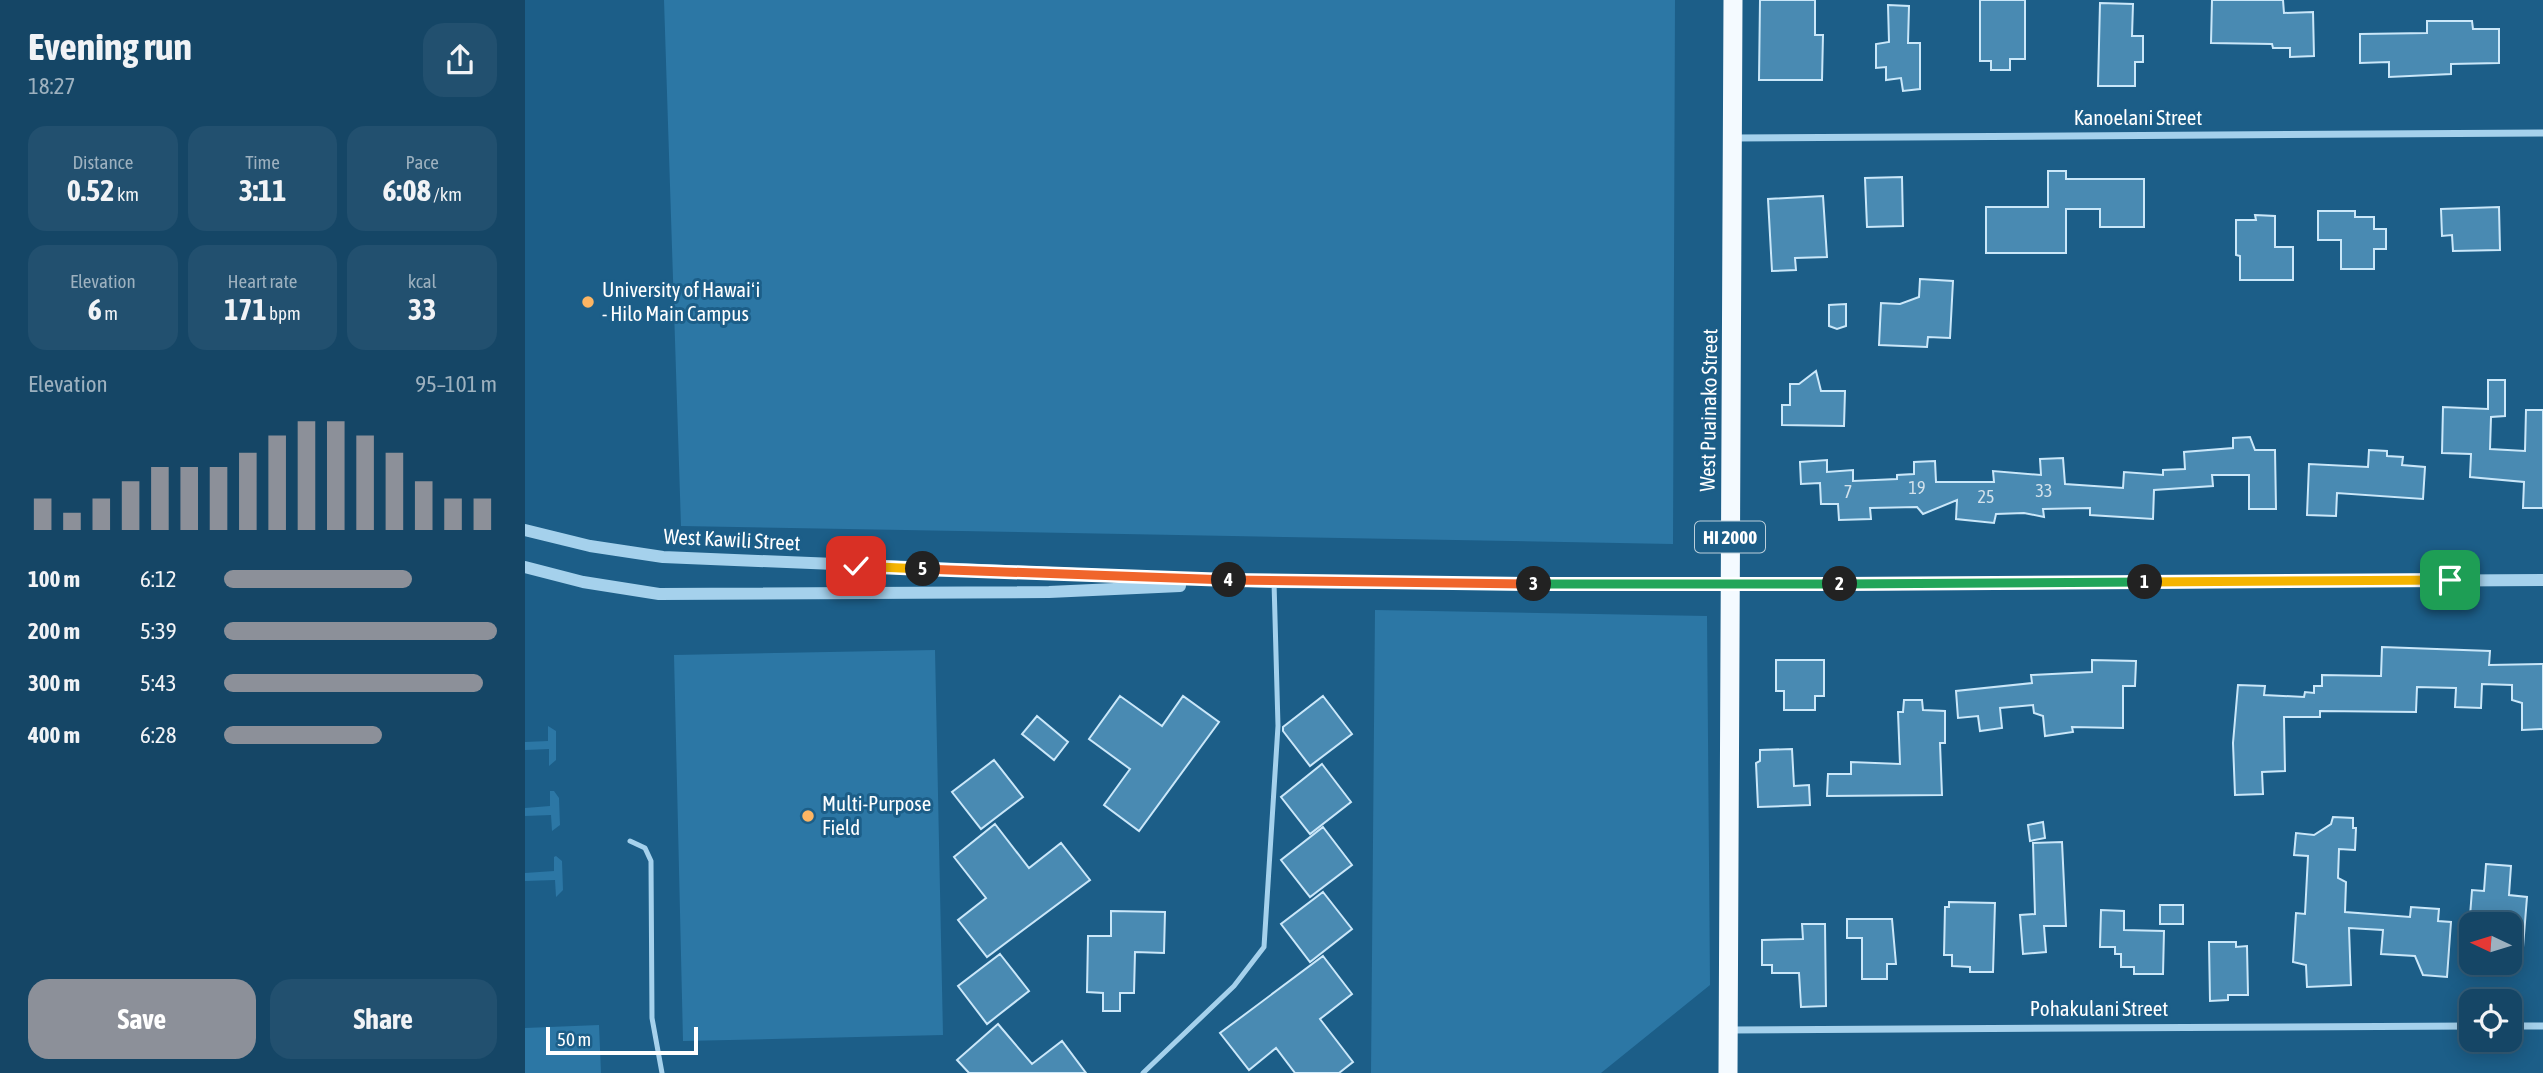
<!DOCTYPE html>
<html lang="en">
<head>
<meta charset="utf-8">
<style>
	:root { --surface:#154666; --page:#22506f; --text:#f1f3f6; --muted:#9db1bf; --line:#345e7a; --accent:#8c9099 }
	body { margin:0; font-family:"Asap Condensed",sans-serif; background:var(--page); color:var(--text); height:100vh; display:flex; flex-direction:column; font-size:26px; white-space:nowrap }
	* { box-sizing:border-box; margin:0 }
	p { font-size:23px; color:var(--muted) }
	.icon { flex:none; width:38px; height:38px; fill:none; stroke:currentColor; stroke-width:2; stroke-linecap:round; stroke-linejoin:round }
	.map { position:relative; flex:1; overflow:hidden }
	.panel { display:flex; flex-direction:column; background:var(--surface); width:525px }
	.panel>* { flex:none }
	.needle { width:46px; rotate:274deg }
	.fabs { position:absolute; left:1934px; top:912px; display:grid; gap:14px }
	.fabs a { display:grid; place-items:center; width:63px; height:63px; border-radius:14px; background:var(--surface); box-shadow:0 4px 18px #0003,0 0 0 2px var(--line); font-size:35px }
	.scale { position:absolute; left:21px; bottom:18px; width:152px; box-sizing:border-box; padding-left:7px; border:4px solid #fff; border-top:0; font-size:19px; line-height:24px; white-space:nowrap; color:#fff; -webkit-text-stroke:5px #1c5e88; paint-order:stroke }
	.pin { position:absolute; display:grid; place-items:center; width:60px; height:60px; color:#fff; margin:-30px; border-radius:14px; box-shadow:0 4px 10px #0006 }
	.km { position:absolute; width:35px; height:35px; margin:-18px; border-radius:50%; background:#222; color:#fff; font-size:19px; line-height:35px; text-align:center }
	.round { display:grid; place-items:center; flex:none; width:74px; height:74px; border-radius:21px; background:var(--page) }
	.overview { display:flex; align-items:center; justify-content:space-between; height:119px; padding:0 28px }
	h1 { font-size:38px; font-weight:700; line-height:52px }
	.stats { display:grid; grid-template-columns:repeat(3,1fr); gap:10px; height:119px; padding:7px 28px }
	.stats div { display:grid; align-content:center; border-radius:18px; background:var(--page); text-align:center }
	.stats b { font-size:30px; font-weight:700 }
	.stats small { font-size:19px; font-weight:400 }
	.stats p { font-size:19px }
	.chart { height:196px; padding:14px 28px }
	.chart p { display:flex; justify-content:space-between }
	.chart svg { width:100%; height:126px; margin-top:7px; stroke:var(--accent); stroke-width:6 }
	.primary-button { display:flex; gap:14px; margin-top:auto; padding:14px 28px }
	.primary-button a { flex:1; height:80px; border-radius:21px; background:var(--accent); color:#fff; font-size:28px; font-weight:700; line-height:80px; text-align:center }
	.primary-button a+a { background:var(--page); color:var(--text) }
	ul { padding:0 28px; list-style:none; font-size:23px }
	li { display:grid; grid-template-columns:112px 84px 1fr; align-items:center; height:52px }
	li i { height:18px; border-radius:9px; background:var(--accent) }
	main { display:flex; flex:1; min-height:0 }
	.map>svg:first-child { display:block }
	.green { fill:#2c77a5 }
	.building { fill:#498ab2; stroke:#cae7f9; stroke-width:2 }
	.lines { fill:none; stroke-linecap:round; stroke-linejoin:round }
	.service { stroke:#a5d1ec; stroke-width:5 }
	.minor { stroke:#a5d1ec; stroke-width:7 }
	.tertiary { stroke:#a5d1ec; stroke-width:12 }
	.trunk { stroke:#f4faff; stroke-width:19 }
	.split-1-casing { stroke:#fff; stroke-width:14 }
	.split-2-casing { stroke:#fff; stroke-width:14 }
	.split-3-casing { stroke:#fff; stroke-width:14 }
	.split-4-casing { stroke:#fff; stroke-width:14 }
	.split-5-casing { stroke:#fff; stroke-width:14 }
	.split-6-casing { stroke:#fff; stroke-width:14 }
	.split-1 { stroke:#f5b400; stroke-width:9 }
	.split-2 { stroke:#22a559; stroke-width:9 }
	.split-3 { stroke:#22a559; stroke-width:9 }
	.split-4 { stroke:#f0652b; stroke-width:9 }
	.split-5 { stroke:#f0652b; stroke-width:9 }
	.split-6 { stroke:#f5b400; stroke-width:9 }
	.poi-dot { fill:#fcb563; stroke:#1c5e88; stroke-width:2.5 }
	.labels { text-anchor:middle; stroke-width:6; stroke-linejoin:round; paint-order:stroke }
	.number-label { font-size:18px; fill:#d2e2ec }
	.shield { fill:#1c5e88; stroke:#bbcfdb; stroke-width:2 }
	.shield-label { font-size:19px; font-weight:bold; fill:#fff }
	.street-label { font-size:21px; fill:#fff; stroke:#1c5e88 }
	.poi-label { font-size:21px; fill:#fff; stroke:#1c5e88; text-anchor:start }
</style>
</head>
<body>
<main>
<section class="panel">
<div class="overview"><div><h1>Evening run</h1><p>18:27</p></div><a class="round"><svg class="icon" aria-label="share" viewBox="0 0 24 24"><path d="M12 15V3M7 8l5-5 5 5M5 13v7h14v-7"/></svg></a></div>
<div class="stats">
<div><p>Distance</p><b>0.52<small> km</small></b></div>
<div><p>Time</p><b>3:11</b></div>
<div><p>Pace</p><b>6:08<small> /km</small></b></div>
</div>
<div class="stats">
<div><p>Elevation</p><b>6<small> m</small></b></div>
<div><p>Heart rate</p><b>171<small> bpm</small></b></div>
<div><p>kcal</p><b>33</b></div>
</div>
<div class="chart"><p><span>Elevation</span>95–101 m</p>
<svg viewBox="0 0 160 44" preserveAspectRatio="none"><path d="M5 44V33M15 44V38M25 44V33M35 44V27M45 44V22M55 44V22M65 44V22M75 44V17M85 44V11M95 44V6M105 44V6M115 44V11M125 44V17M135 44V27M145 44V33M155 44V33"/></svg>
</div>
<ul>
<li><b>100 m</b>6:12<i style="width:69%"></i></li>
<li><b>200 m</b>5:39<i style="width:100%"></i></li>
<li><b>300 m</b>5:43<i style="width:95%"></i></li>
<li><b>400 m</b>6:28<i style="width:58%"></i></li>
</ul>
<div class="primary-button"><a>Save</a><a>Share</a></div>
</section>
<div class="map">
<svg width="2018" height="1073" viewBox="0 0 2018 1073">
	<rect width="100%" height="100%" fill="#1c5e88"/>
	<path class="green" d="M139,0H1150L1148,544L156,526Z
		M850,610L1182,616L1185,985L1076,1073H846Z
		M410,650L418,1035L158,1041L149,655Z
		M23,726L31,731V760L24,766V749L0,750V742L23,741Z
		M25,791H29L34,798L35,825L27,831L26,815L0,816V808L25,806Z
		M31,856L37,861L38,890L31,897L30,880L0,881V873L29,871V857Z
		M74,1025L76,1073H0V1028Z"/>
	<path class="building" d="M1235,0H1290V35H1298L1297,80H1234Z
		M1455,0H1500V59H1485V70H1466V61H1455Z
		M1687,0H1758L1759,13L1788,12L1789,56L1765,57V48H1748L1747,44L1686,43Z
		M1575,3L1608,4L1607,36H1618V62H1610V86H1573Z
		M1363,5L1384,6L1383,43H1395V89L1378,91L1376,78L1361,80V67L1351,68V44L1364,42Z
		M1902,21H1947L1948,29H1974V63L1926,64V74L1864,77V62L1835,63V34L1902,33Z
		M1523,171H1541V179H1619V227H1575V209H1541V253H1461V207H1523Z
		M1377,177L1378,226L1342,227L1340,178Z
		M1298,196L1302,257L1270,258L1271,270L1247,271L1243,199Z
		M1974,207L1975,250L1928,251L1927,235L1917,236L1916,209Z
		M1793,211H1830V217H1849V229H1861V249H1849V269H1816V240H1793Z
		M1730,215L1750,216V247H1768V280H1715V256L1711,255V220H1731Z
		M1395,279L1428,281L1425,338L1403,337L1402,347L1354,345L1356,303L1375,304L1394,297Z
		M1321,304V326L1312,329L1304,326V305Z
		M1291,371L1296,391H1320L1319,426L1257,425V405H1265V384H1274Z
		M1963,380H1980V416L1966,417L1965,449L2000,451L2001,410H2018V508H1998L1999,482L1945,477L1946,454L1917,453L1918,407L1963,409Z
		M1725,437L1730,450H1750L1751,509H1724V475H1687L1688,486L1629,490L1628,519L1565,515V508L1518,509L1519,517L1499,513L1471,514L1469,523L1431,519L1432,500L1398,514L1392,507L1345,508L1346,519L1314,520L1313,504H1296L1295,483L1276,484L1275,462L1302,460V472L1328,470V481L1372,479V475L1389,474V462L1410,461L1411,482H1469L1468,471L1516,475L1515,459L1538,458L1540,484L1598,488L1599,472L1638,475V470L1660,469L1659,452L1708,448V438Z
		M1844,450L1862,451V456L1878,457L1877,465L1900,467L1898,499L1812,493L1811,516L1782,515L1784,464L1843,467Z
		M1857,647L1965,651L1964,665L2018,664V729L1997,730V703L1987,700V685L1957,684L1956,708L1930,707L1931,688L1892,687L1891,712L1795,711V717H1759L1760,771L1737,772L1738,794L1710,795L1708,743L1713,685L1740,686L1739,695L1779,697L1780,692L1789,693V686H1797V675L1856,676Z
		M1251,660H1299V696H1290V710H1259V691H1251Z
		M1567,660L1611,661L1610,686H1598V728L1547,727L1548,732L1520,736L1518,716L1509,713L1508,705L1475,708L1477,728L1455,731L1453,716L1433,718L1431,691L1507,683L1506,675L1567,672Z
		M595,696L637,726L658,696L694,722L614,831L579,805L605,769L564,739Z
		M798,696L827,734L785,766L758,731V727Z
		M1379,700H1397L1398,710L1420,711V743H1415L1417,795L1302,796L1303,774H1326V762L1375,764L1373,712H1378Z
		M512,716L543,742L529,760L497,734Z
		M1267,749L1269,786L1284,785L1285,805L1233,807L1231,763L1235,761V750Z
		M469,760L498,797L456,829L427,792Z
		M797,764L826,802L785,834L756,797Z
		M1808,817L1828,818V828H1831L1830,850L1814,849L1813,878L1821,882L1820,912L1885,917L1886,907L1914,909L1913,921L1926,922L1922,977L1898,975L1890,956L1856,954L1858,930L1824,928L1826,985L1782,987L1781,965L1768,962L1771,913L1780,914L1783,856L1769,855L1771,833L1789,835L1806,824Z
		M1518,822L1520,838L1505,841L1503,825Z
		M470,824L504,868L536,843L565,880L462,957L433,920L461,898L429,857Z
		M798,827L827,865L785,897L756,860Z
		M1537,842L1541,926H1519L1521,952L1498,954L1495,915L1510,914L1508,843Z
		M1961,864L1986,866L1984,895L2002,897L1997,960H1984V924H1971V918L1945,916L1947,890L1959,891Z
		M798,892L827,929L785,962L756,924Z
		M1424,902L1470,903L1468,972H1445V967L1427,966V955H1419L1420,907H1424Z
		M1635,905H1658V924H1635Z
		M1576,910L1599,911V930L1639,931L1638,974H1609V967H1596V954H1590V947H1575Z
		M586,911L640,912L639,953L610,952L609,993H595V1011H578V993L562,992L563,936H586Z
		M1322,919H1367L1371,964H1362V979H1337V938H1322Z
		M1277,924H1300L1301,1006L1276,1007L1274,973H1247V965H1237V940L1278,939Z
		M1684,942H1711V947L1722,946L1723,995H1703V1000L1685,1001Z
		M475,954L504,991L462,1024L433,986Z
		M798,956L827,994L795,1019L828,1062L814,1073H770L751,1048L724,1070L695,1033Z
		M473,1024L507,1064L537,1041L561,1073H444L432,1060Z"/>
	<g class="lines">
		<path class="service" d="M105,841L120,848L126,861L127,1018L137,1073
			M618,1073L709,986L739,947L753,726L749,582"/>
		<path class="minor" d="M1210,138L2018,133
			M1984,1026H2018
			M1206,1030L1946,1026"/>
		<path class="tertiary" d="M0,530L65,546L138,557L749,582L1205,585L2018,580
			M0,567L58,582L134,594L524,592L655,586"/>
		<path class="trunk" d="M1203,1073L1208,0"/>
	</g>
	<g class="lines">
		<g class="split-1-casing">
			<path id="split-1" d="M1620,582L1925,580"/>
		</g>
		<g class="split-2-casing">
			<path id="split-2" d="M1315,584L1620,582"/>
		</g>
		<g class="split-3-casing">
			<path id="split-3" d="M1009,584H1315"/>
		</g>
		<g class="split-4-casing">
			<path id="split-4" d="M704,580L1009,584"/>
		</g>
		<g class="split-5-casing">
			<path id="split-5" d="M398,569L704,580"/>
		</g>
		<g class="split-6-casing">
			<path id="split-6" d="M331,566L398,569"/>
		</g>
		<use href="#split-1" class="split-1"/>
		<use href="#split-2" class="split-2"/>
		<use href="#split-3" class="split-3"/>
		<use href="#split-4" class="split-4"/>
		<use href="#split-5" class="split-5"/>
		<use href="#split-6" class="split-6"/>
	</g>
	<g class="poi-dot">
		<circle cx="63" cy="302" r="7"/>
		<circle cx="283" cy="816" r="7"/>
	</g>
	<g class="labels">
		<g class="number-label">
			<text x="1392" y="494">19</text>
			<text x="1519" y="497">33</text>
			<text x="1323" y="498">7</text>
			<text x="1461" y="503">25</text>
		</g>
		<rect class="shield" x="1170" y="521.5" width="70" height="31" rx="5"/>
		<g class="shield-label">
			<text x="1205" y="544">HI 2000</text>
		</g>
		<g class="street-label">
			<text x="1613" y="125">Kanoelani Street</text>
			<text transform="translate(1184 410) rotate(-89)" y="7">West Puainako Street</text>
			<text transform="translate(207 540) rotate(3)" y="7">West Kawili Street</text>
			<text x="1574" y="1016">Pohakulani Street</text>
		</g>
		<g class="poi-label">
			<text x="77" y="297">University of Hawaiʻi<tspan x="77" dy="24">- Hilo Main Campus</tspan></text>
			<text x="297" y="811">Multi-Purpose<tspan x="297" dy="24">Field</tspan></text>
		</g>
	</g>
</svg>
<div class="fabs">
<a><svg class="needle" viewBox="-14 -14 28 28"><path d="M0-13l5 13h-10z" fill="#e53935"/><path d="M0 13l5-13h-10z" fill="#9db1bf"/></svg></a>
<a><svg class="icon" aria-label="locate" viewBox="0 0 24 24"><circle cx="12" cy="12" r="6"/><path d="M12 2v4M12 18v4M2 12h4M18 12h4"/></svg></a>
</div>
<div class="scale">50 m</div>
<div class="pin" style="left:1925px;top:580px;background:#1e9e55"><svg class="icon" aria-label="arrive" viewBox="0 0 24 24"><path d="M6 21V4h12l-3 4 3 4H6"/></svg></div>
<div class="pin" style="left:331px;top:566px;background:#d93025"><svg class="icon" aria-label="check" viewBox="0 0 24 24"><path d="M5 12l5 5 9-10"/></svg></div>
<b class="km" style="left:1620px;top:582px">1</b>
<b class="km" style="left:1315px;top:584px">2</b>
<b class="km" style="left:1009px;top:584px">3</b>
<b class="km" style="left:704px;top:580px">4</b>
<b class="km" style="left:398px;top:569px">5</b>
</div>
</main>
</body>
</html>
